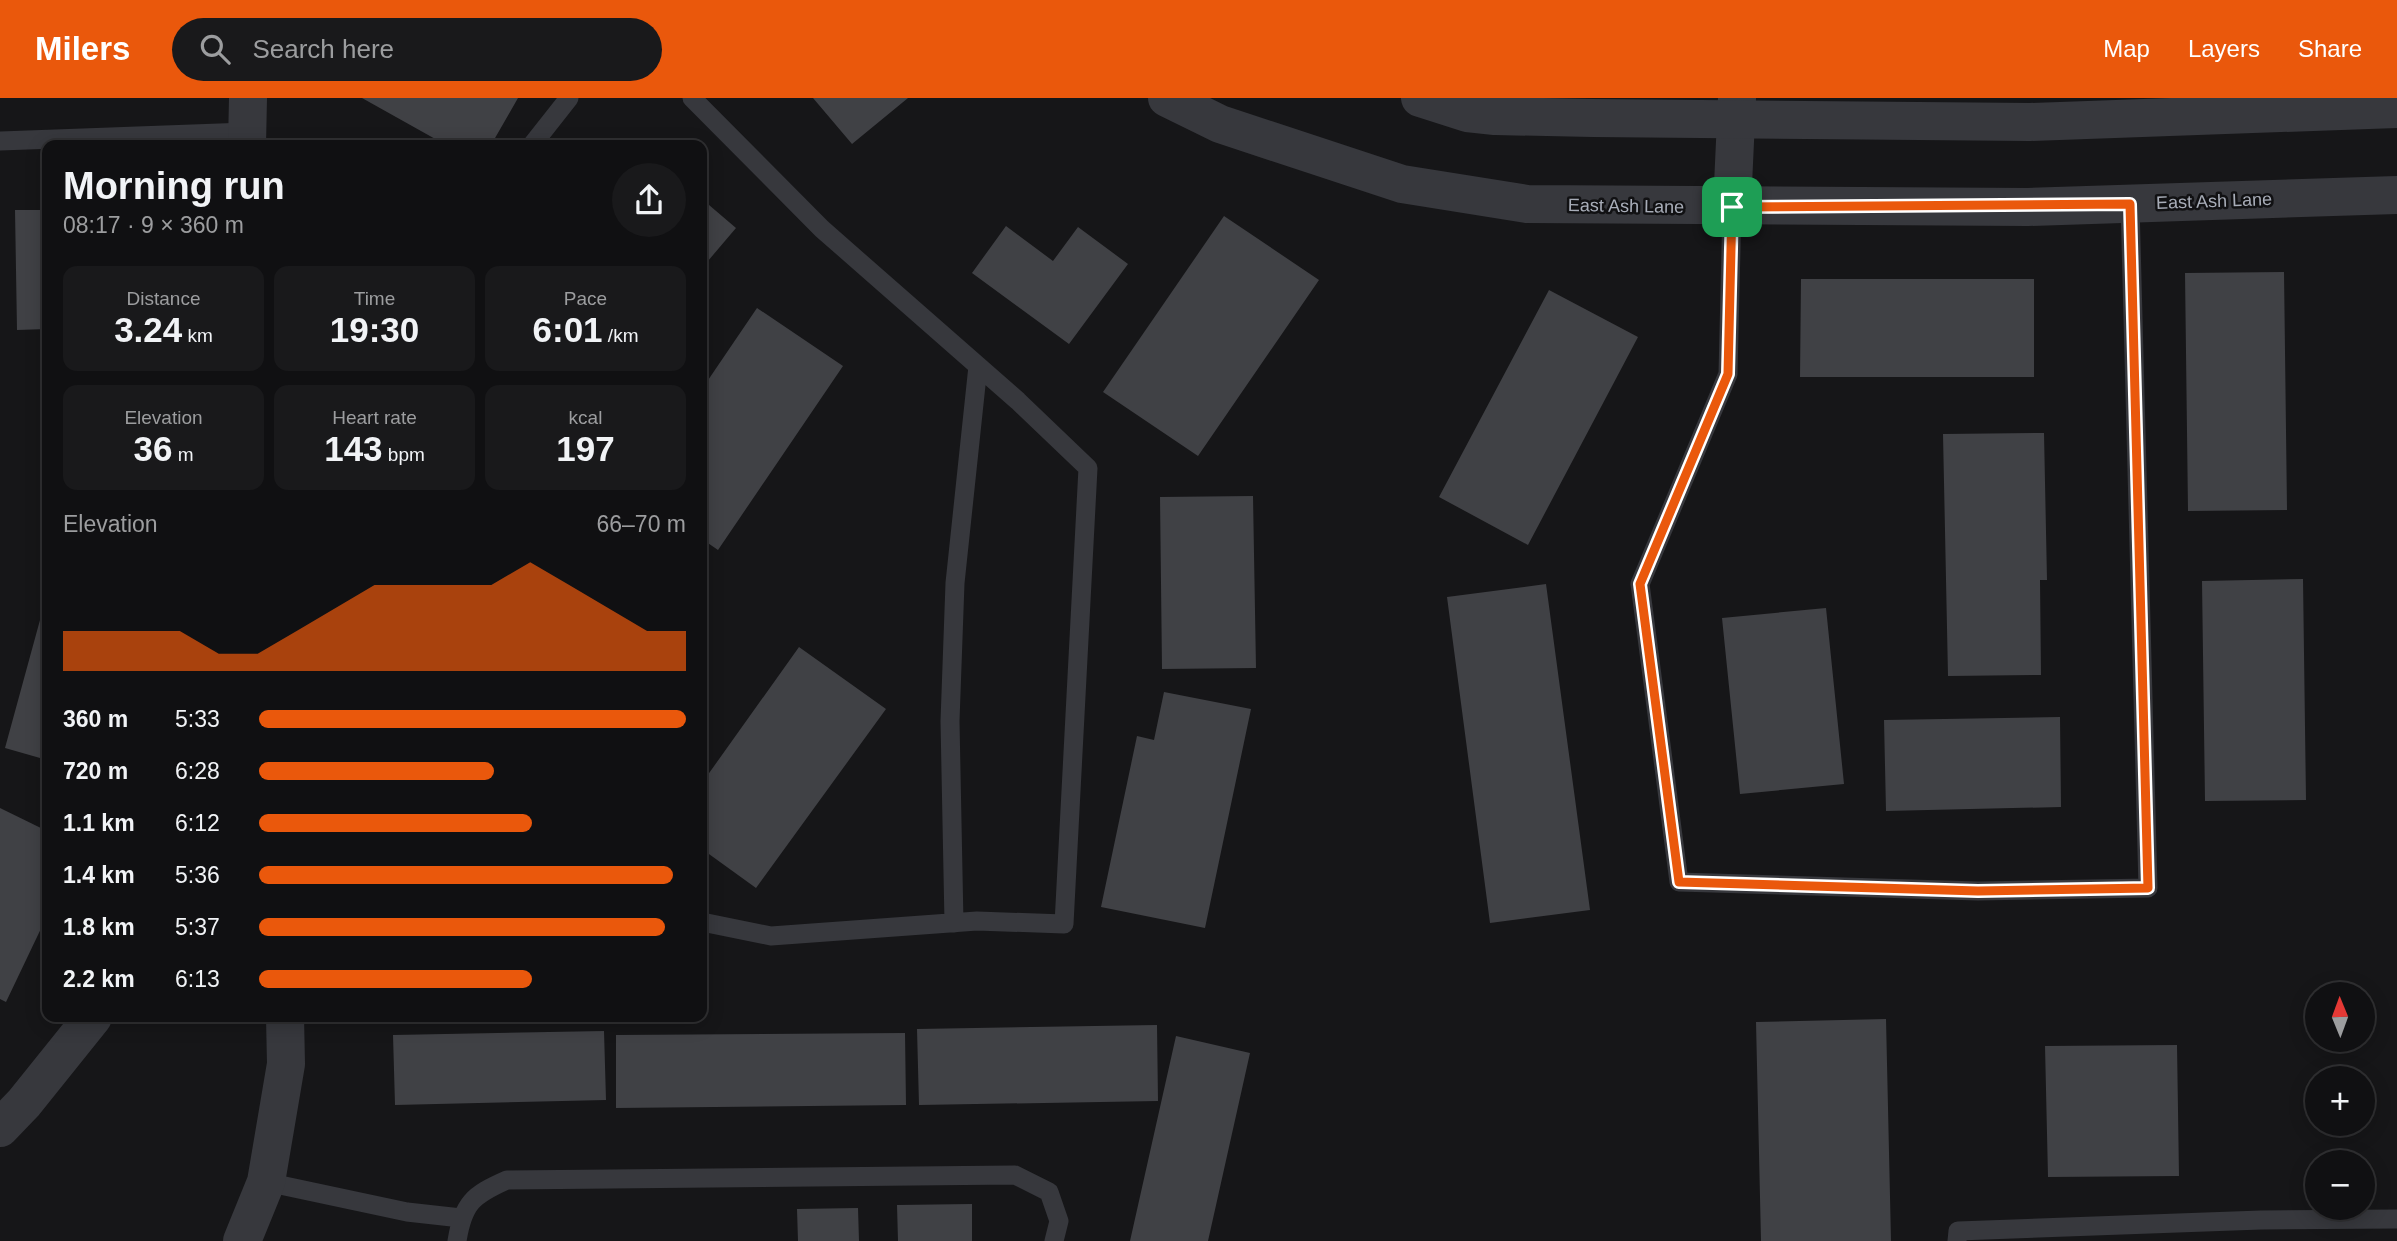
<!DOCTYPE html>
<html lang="en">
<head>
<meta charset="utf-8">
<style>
	:root { --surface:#101012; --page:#19191b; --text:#f1f3f6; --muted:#9c9d9f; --line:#303032; --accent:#ea580c }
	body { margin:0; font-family:Helvetica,sans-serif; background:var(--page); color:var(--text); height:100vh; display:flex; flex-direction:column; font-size:26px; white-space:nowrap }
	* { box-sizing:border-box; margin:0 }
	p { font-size:23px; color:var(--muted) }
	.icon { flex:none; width:38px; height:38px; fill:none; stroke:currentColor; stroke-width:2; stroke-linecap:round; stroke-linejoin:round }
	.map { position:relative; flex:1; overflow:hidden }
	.sheet { position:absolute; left:42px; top:42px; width:665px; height:882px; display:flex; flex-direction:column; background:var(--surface); border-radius:14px; box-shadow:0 4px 18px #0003,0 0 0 2px var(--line) }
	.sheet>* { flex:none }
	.needle { width:46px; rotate:359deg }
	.buttons { position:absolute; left:2305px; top:884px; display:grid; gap:14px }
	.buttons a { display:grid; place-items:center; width:70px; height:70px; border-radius:50%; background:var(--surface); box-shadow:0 4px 18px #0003,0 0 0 2px var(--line); font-size:35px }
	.pin { position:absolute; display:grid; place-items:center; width:60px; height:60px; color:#fff; margin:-30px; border-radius:14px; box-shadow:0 4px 10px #0006 }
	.round { display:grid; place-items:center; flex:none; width:74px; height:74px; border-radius:37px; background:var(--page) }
	.head { display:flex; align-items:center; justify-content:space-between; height:119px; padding:0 21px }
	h1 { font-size:38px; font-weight:600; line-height:52px }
	.figures { display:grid; grid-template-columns:repeat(3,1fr); gap:10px; height:119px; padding:7px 21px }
	.figures div { display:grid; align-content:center; border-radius:14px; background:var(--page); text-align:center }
	.figures b { font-size:35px; font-weight:600 }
	.figures small { font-size:19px; font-weight:400 }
	.figures p { font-size:19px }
	.chart { height:196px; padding:14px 21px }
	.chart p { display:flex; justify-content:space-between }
	.chart svg { width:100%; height:126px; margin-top:7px; fill:var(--accent); opacity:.7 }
	ul { padding:0 21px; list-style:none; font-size:23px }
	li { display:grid; grid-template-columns:112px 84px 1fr; align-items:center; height:52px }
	li i { height:18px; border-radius:9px; background:var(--accent) }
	header { display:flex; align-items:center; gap:42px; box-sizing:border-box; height:98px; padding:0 35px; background:var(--accent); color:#fff }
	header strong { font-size:33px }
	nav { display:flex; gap:38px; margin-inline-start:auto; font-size:24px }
	.search { width:490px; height:63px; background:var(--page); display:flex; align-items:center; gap:18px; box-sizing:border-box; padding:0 24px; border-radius:38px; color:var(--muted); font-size:26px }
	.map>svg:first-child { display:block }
	.building { fill:#404145 }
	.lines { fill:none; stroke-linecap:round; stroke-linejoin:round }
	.service { stroke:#37383d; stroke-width:19 }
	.minor { stroke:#37383d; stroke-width:38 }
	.tertiary { stroke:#37383d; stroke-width:38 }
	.route-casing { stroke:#fff; stroke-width:14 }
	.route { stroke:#ea580c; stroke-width:9 }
	.labels { text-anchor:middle; stroke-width:5; stroke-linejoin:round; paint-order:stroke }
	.street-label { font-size:18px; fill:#a8adb8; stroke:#111113 }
</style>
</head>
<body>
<header>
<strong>Milers</strong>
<div class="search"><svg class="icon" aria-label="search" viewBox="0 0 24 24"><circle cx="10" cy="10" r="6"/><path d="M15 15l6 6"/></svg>Search here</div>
<nav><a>Map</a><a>Layers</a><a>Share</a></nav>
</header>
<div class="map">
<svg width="2397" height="1143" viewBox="0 0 2397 1143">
	<rect width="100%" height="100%" fill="#161618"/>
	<path class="building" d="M362,0H518L491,47H446Z
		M813,0H908L852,46Z
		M702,101L736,130L702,170Z
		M15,112H47V231L17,232Z
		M1224,118L1319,182L1198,358L1103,294Z
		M1006,128L1053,163L1078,129L1128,166L1069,246L972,175Z
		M2284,174L2287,412L2188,413L2185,175Z
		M1801,181H2034V279H1800Z
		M1549,192L1638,239L1528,447L1439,399Z
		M757,210L843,268L718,452L702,441V291Z
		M2044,335L2047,482H2040L2041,577L1948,578L1943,336Z
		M1253,398L1256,570L1162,571L1160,399Z
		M2303,481L2306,702L2205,703L2202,483Z
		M1546,486L1590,812L1490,825L1447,499Z
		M1826,510L1844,686L1740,696L1722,520Z
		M40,522L47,524V662L5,650Z
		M799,549L886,611L756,790L702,751V685Z
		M1164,594L1251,611L1205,830L1101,809L1137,638L1154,642Z
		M2060,619L2061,709L1886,713L1884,622Z
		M0,710L47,733V818L6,904L0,901Z
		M1886,921L1891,1143H1761L1756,924Z
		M1157,927L1158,1003L919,1007L917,931Z
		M604,933L606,1002L395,1007L393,937Z
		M905,935L906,1007L616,1010V937Z
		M1176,938L1250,955L1208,1143H1130Z
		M2177,947L2179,1078L2048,1079L2045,948Z
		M972,1106V1143H898L897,1107Z
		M858,1110L859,1143H798L797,1111Z"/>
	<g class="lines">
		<path class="service" d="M692,0L822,131L1018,303L1088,370L1064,826L977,823L771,838L702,824
			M0,43L247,34
			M532,47L569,0
			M1732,109L1728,276L1640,486L1679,784L1978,793L2148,790L2130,106
			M954,825L950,623L955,485L978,268
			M266,1084L407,1114L461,1120
			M457,1143C463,1105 473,1097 507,1082L1015,1077L1049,1094L1059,1123L1054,1143
			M1957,1143L1958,1133L2261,1122L2397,1121"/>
		<path class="minor" d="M1732,109L1737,0"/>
		<path class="tertiary" d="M1167,0L1220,26L1402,86L1527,106L2028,109L2397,97
			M1420,0L1467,15L1495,18L1593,20L2030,24L2397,11
			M247,47L248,0
			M0,1030L24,1005L93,919
			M242,1143L266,1084L286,966L285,919"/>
	</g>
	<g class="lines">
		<g class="route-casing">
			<path id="route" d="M2130,106L2148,790L1978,793L1679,784L1640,486L1728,276L1732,109Z"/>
		</g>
		<use href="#route" class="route"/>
	</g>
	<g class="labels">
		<g class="street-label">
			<text transform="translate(2214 103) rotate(-2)" y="6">East Ash Lane</text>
			<text transform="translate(1626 108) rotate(1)" y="6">East Ash Lane</text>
		</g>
	</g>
</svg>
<div class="buttons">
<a><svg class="needle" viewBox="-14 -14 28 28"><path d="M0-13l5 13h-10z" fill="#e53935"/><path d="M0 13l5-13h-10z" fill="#9c9d9f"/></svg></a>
<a>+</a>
<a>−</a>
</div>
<div class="pin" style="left:1732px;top:109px;background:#1e9e55"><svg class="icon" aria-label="arrive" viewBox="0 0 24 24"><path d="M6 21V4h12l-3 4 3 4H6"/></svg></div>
<section class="sheet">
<div class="head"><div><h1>Morning run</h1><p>08:17 · 9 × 360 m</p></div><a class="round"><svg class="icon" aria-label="share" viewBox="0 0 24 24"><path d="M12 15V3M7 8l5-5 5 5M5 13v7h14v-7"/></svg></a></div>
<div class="figures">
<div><p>Distance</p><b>3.24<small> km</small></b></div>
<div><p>Time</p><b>19:30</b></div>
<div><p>Pace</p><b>6:01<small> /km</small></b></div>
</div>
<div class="figures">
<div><p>Elevation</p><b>36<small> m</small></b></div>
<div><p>Heart rate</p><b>143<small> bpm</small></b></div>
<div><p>kcal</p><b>197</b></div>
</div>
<div class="chart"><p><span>Elevation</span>66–70 m</p>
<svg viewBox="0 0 160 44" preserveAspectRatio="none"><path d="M0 44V30L10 30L20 30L30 30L40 38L50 38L60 30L70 22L80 14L90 14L100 14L110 14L120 6L130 14L140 22L150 30L160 30V44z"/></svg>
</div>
<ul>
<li><b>360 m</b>5:33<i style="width:100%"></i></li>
<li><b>720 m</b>6:28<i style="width:55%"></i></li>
<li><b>1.1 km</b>6:12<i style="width:64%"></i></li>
<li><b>1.4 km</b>5:36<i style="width:97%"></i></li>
<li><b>1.8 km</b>5:37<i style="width:95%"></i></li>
<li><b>2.2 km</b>6:13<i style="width:64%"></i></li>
</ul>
</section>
</div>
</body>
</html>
